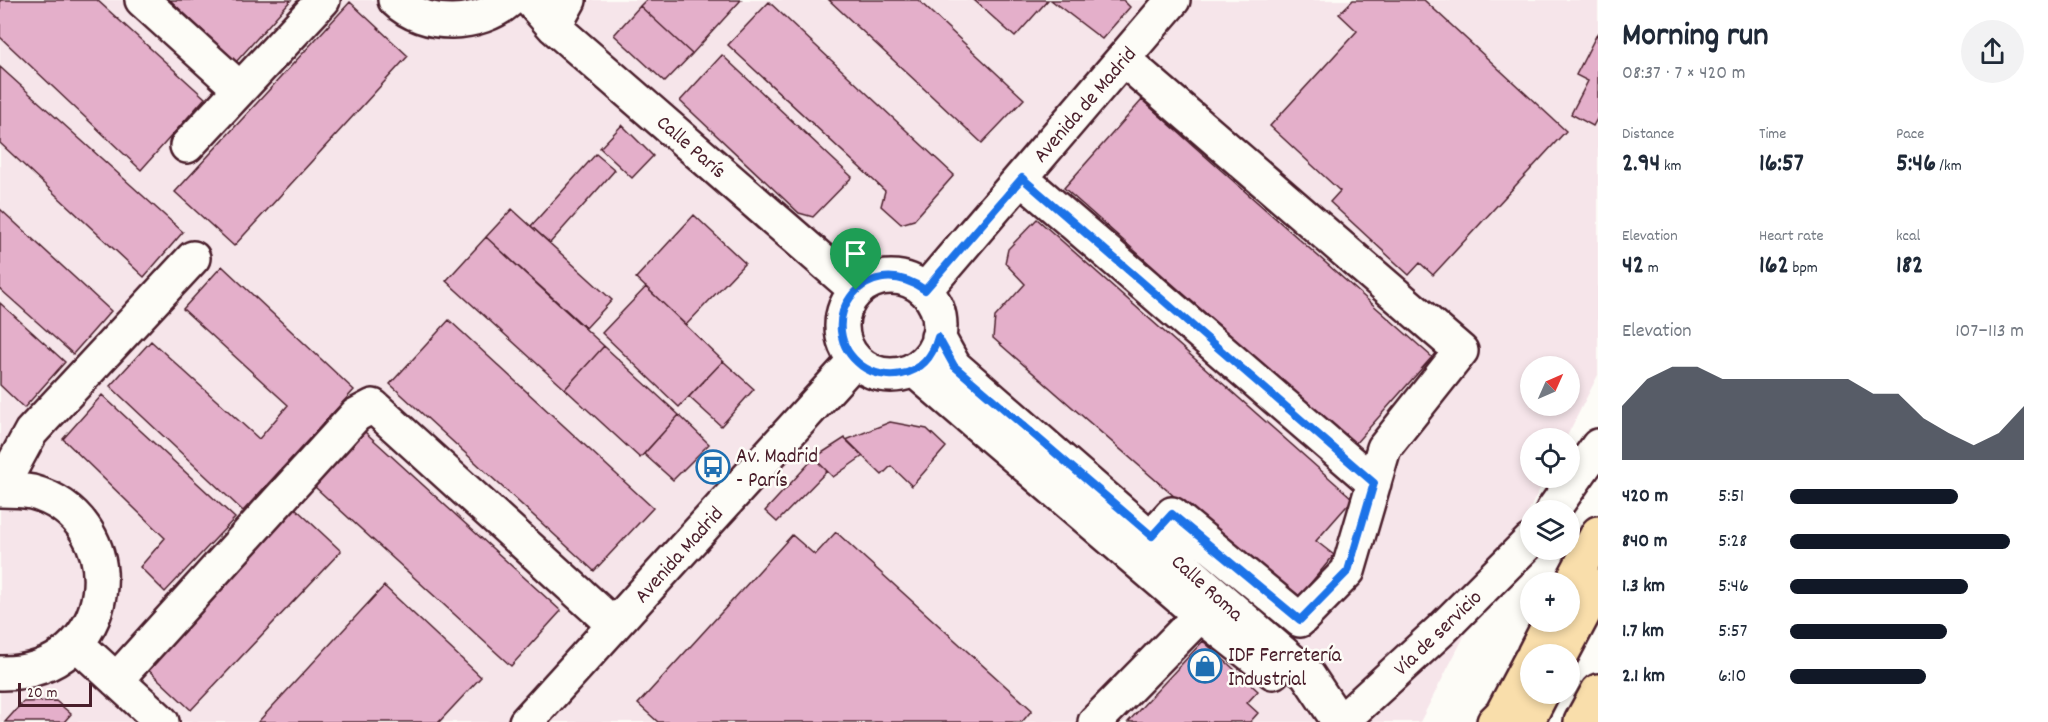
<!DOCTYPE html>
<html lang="en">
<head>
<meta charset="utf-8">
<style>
	:root { --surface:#fff; --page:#f2f2f3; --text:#1f2937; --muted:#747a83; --accent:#111827 }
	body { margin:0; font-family:Dekko,sans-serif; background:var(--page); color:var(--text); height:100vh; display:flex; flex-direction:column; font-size:22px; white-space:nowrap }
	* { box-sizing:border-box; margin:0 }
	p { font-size:20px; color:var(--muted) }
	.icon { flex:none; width:33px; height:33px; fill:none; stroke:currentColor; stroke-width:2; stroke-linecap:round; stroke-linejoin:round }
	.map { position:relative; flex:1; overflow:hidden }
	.details { display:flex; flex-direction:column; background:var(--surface); width:450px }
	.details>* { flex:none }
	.needle { width:39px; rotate:45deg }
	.tools { position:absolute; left:1520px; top:356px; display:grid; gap:12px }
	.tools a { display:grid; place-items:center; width:60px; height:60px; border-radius:50%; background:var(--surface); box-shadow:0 3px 9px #0003; font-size:30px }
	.scale { position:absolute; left:18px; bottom:15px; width:74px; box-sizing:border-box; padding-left:6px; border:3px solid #4a1f2b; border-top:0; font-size:16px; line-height:21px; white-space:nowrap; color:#4a1f2b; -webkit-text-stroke:4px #fdfcf7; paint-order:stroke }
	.pin { position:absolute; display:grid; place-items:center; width:51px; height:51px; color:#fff; margin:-62px -26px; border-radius:50% 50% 50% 0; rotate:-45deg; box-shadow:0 0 6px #0007 }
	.pin .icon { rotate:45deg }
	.round { display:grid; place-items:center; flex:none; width:63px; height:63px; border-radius:32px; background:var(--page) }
	.head { display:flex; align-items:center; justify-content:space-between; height:102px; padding:0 24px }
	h1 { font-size:33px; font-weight:800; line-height:45px }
	.stats { display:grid; grid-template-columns:repeat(3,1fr); gap:9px; height:102px; padding:6px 24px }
	.stats div { display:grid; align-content:center }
	.stats b { font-size:26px; font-weight:800 }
	.stats small { font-size:16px; font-weight:400 }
	.stats p { font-size:16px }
	.chart { height:168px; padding:12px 24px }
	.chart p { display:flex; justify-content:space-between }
	.chart svg { width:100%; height:108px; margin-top:6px; fill:var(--accent); opacity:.7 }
	ul { padding:0 24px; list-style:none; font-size:20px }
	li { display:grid; grid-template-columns:96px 72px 1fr; align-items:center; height:45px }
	li i { height:15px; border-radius:8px; background:var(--accent) }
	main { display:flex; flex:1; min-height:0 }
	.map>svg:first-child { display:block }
	.built { fill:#f6e5ea; fill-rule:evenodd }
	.building { fill:#e4afca; stroke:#4a1f2b; stroke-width:1.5 }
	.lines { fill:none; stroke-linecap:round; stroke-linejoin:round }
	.minor-casing { stroke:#4a1f2b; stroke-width:38 }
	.highway-casing { stroke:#4a1f2b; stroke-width:38 }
	.minor { stroke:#fdfcf7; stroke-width:33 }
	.highway { stroke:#f9deab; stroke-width:33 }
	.route-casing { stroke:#fff; stroke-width:12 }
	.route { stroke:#1a73e8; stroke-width:8 }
	.labels { text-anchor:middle; stroke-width:5; stroke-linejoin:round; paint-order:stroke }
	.street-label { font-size:21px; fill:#4a1f2b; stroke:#fdfcf7 }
	.poi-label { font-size:21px; fill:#4a1f2b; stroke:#fdfcf7; text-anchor:start }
</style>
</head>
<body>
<main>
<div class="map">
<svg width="1598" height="722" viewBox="0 0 1598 722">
	<rect width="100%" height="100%" fill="#fdfcf7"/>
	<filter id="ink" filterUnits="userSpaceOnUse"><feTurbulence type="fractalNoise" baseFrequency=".0167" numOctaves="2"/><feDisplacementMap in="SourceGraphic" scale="12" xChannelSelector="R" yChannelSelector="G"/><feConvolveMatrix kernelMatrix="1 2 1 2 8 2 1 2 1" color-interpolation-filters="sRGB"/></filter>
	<g filter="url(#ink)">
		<path class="built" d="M0,0H1598V375L1566,438H1530V477H1546L1420,722H0ZM1530,366H1569V405H1530Z"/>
		<path class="building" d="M0,0H97L205,98L141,170L0,37Z
			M170,0H291L236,62Z
			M646,0H741L692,54L640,6Z
			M829,0H918L1024,99L982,143Z
			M974,0H1048L1015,37Z
			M1051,0H1123L1130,7L1102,39Z
			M1353,0H1424L1566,131L1433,275L1420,263L1409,275L1330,202L1340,191L1270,126L1357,31L1339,14Z
			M350,2L408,56L234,246L175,192Z
			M769,2L954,175L914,220L901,224L881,206L885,191L728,45Z
			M640,6L692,54L665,82L614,35Z
			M1598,32V117L1593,126L1571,114L1588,81L1576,75Z
			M722,55L852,177L813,217L799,213L680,101Z
			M0,67L183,232L144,277L0,143Z
			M1142,100L1432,357L1354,445L1064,188Z
			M622,125L653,156L632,178L600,148Z
			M596,154L615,170L550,243L531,226Z
			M0,209L111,311L73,354L0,289Z
			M512,209L612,300L586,328L486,237Z
			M694,215L745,263L686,325L636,278Z
			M1037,219L1353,499L1316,541L1334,555L1295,602L993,338L995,317L1025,284L1005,263L1008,249Z
			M486,237L604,346L565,389L446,281Z
			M222,266L354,390L243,511L110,386L151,341L259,439L288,405L183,309Z
			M646,287L723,361L679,407L602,333Z
			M0,303L65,362L24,408L0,385Z
			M449,320L653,508L594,571L390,384Z
			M604,346L679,415L640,458L565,389Z
			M723,361L754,389L721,426L689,397Z
			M102,395L235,518L165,592L140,567L165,538L63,439Z
			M679,415L709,444L673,480L644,454Z
			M354,422L561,611L511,666L304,477Z
			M890,422L927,429L946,447L912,486L891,466L882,475L846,440Z
			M845,438L863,456L833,477L814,458Z
			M814,458L827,471L777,522L765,511Z
			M293,506L341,551L191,710L143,665Z
			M836,532L1032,710L1022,722H658L638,704L792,535L815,555Z
			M384,586L481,677L439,722H258Z
			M1203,641L1258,691L1247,703L1258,713L1250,722H1128Z
			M56,701L71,714L64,722H5L23,702Z"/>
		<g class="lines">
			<g class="minor-casing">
				<path id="minor" d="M142,0L239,88
					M395,0C425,29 479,27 510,0
					M530,0L554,27L856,290
					M554,27L569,0
					M1123,59L1461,351L1384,448L1348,571L1300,620L1172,514L1152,536
					M187,146L323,0
					M1021,178L1374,483
					M842 326a49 49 0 1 1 98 0a49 49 0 1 1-98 0Z
					M925,290L1173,0
					M938,337L954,366L1307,674L1339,722
					M914,370L1200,615L1273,672
					M0,489L31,432L193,258
					M0,490C10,490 22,490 32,492C135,520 119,675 0,673
					M1553,510L1598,446
					M77,644L162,722
					M116,680L356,415L373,406L614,625
					M526,722L855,360
					M1095,722L1200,615
					M1341,722L1441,630L1530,541"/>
			</g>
			<g class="highway-casing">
				<path id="highway" d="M1569,588L1598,533
					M1534,654L1551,621
					M1562,654L1598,586
					M1494,722L1502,714L1530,661
					M1527,722L1542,693
					M1581,722L1598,691"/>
			</g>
			<use href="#minor" class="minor"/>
			<use href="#highway" class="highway"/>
		</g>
	</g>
	<g class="lines" filter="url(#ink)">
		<g class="route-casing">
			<path id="route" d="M1022,178L1374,483L1348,571L1300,620L1172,514L1152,536L954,366L938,337C933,355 922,370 902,374C888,377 873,374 862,366C810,327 862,247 925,290Z"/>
		</g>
		<use href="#route" class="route"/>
	</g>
	<defs>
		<g id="bus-ring" transform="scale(1.725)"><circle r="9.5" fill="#fdfcf7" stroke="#1f6fb2" stroke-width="1.5"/><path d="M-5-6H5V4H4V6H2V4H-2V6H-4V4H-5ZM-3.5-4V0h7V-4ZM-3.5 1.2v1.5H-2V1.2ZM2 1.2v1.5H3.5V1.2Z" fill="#1f6fb2"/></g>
		<g id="shop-ring" transform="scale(1.725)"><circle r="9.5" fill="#fdfcf7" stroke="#1f6fb2" stroke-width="1.5"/><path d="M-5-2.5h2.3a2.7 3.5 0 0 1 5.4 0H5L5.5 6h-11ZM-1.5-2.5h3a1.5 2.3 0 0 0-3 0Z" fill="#1f6fb2"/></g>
	</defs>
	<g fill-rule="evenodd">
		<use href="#bus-ring" x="713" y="467"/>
		<use href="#shop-ring" x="1205" y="666"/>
	</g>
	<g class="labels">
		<g class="street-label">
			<text transform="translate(1084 104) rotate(-49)" y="7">Avenida de Madrid</text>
			<text transform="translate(692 146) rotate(41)" y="7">Calle París</text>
			<text transform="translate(678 554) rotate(-48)" y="7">Avenida Madrid</text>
			<text transform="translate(1208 587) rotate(42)" y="7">Calle Roma</text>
			<text transform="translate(1437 632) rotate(-44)" y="7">Vía de servicio</text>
		</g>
		<g class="poi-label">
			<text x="736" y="462">Av. Madrid<tspan x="736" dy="24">- París</tspan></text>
			<text x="1228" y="661">IDF Ferretería<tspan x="1228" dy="24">Industrial</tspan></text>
		</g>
	</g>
</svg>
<div class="tools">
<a><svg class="needle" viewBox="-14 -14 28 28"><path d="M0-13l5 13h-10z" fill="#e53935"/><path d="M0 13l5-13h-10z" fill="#747a83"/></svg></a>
<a><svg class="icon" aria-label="locate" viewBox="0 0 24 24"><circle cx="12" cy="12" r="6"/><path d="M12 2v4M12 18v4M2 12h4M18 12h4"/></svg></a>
<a><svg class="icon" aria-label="layers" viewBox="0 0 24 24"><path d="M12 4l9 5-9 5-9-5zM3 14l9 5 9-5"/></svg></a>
<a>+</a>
<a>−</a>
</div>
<div class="scale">20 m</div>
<div class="pin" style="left:856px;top:290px;background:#1e9e55"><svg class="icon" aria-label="arrive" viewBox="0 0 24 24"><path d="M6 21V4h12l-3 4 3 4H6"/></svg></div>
</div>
<section class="details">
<div class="head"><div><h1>Morning run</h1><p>08:37 · 7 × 420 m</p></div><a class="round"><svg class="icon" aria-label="share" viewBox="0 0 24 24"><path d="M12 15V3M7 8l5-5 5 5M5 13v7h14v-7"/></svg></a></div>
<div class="stats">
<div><p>Distance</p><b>2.94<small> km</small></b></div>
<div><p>Time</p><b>16:57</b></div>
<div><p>Pace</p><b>5:46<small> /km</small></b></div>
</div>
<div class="stats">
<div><p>Elevation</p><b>42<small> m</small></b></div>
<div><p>Heart rate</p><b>162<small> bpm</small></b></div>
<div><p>kcal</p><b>182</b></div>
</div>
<div class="chart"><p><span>Elevation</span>107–113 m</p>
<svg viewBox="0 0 160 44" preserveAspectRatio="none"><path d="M0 44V22L10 11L20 6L30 6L40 11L50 11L60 11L70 11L80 11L90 11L100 17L110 17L120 27L130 33L140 38L150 33L160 22V44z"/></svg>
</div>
<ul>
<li><b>420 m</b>5:51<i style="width:72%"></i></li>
<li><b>840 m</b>5:28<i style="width:94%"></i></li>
<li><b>1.3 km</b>5:46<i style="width:76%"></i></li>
<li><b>1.7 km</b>5:57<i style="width:67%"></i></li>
<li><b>2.1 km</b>6:10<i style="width:58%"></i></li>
</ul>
</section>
</main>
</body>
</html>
